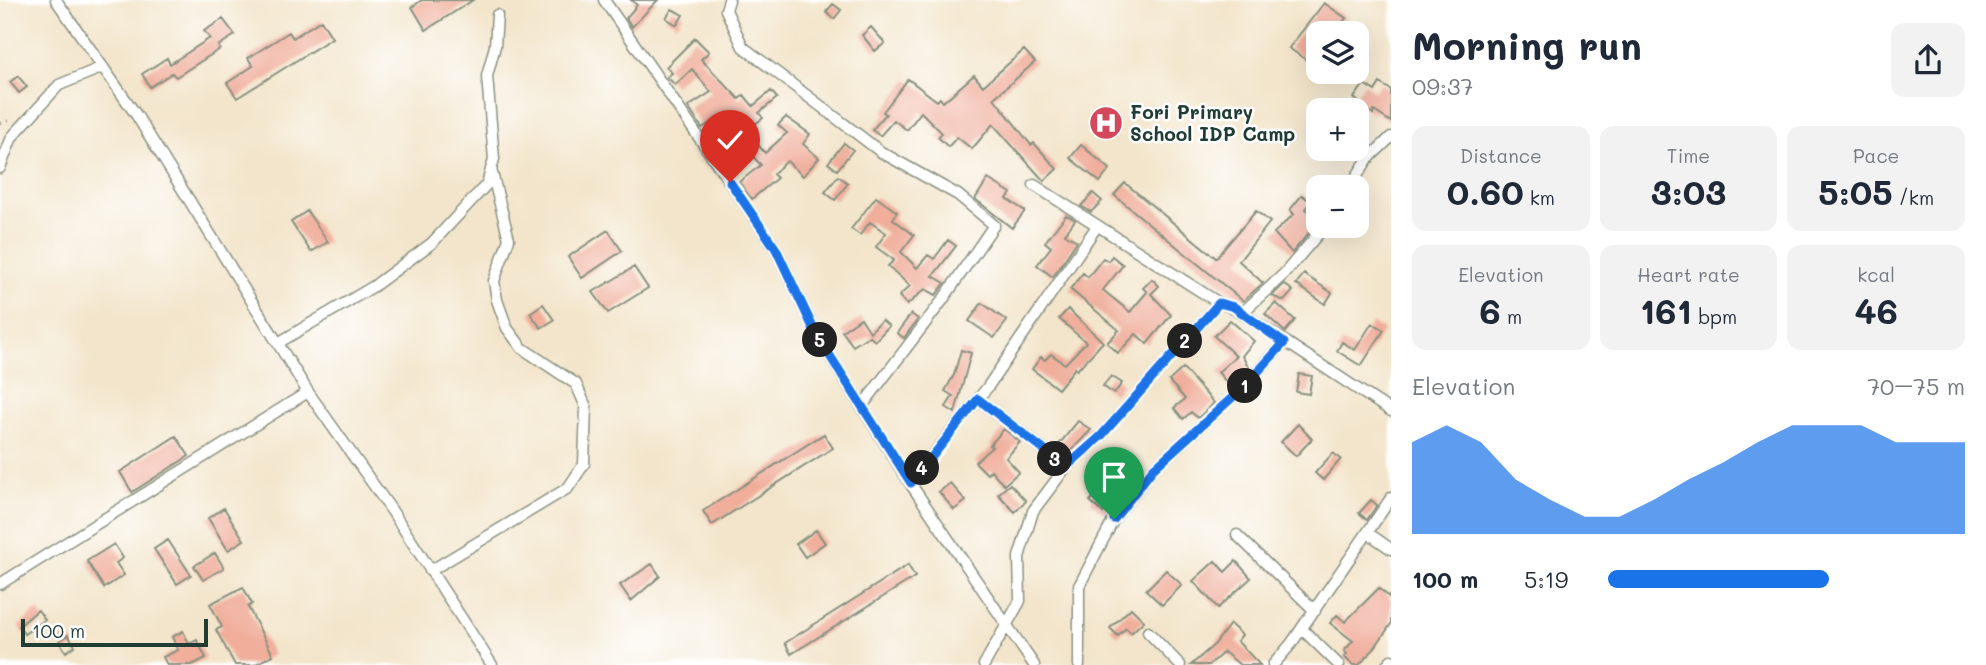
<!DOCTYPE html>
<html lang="en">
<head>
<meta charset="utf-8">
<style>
	:root { --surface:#fff; --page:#f2f2f3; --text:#1f2937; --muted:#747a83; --accent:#1a73e8 }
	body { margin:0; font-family:Mali,sans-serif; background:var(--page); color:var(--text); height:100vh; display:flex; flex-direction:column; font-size:26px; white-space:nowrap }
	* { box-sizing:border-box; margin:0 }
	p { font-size:23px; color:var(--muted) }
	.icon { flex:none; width:38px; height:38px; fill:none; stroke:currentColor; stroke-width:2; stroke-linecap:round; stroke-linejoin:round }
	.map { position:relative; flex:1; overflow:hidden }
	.drawer { display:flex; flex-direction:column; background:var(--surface); width:595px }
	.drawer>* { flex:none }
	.buttons { position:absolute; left:1306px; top:21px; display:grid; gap:14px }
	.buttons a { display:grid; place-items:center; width:63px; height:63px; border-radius:14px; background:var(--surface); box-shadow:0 7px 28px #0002; font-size:35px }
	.scale { position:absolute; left:21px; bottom:18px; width:187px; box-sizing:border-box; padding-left:7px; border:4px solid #1f3d34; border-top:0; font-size:19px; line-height:24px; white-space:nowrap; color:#1f3d34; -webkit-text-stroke:5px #fff; paint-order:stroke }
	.pin { position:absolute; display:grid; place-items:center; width:60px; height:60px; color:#fff; margin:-72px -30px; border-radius:50% 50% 50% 0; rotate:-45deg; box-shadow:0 0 7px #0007 }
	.pin .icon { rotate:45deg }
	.km { position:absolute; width:35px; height:35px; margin:-18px; border-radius:50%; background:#222; color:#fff; font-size:19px; line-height:35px; text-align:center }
	.round { display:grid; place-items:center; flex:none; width:74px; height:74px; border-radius:14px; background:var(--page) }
	.overview { display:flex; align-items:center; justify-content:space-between; height:119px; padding:0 21px }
	h1 { font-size:38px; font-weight:700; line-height:52px }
	.stats { display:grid; grid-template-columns:repeat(3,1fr); gap:10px; height:119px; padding:7px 21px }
	.stats div { display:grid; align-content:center; border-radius:14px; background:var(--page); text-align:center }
	.stats b { font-size:35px; font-weight:700 }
	.stats small { font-size:19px; font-weight:400 }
	.stats p { font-size:19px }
	.chart { height:196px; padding:14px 21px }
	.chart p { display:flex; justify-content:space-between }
	.chart svg { width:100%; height:126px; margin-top:7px; fill:var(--accent); opacity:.7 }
	ul { padding:0 21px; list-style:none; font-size:23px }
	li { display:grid; grid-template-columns:112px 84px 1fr; align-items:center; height:52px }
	li i { height:18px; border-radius:9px; background:var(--accent) }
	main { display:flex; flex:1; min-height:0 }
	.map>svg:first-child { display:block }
	.building { fill:#f0ae9b }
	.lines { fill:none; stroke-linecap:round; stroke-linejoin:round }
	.minor-casing { stroke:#899180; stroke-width:13 }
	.path { stroke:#899180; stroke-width:2.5; stroke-dasharray:2 5; stroke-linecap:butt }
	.minor { stroke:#fff; stroke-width:10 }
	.route-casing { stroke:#fff; stroke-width:14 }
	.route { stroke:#1a73e8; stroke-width:9 }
	.labels { text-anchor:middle; stroke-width:5; stroke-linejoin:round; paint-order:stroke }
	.poi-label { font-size:19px; font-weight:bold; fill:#1f3d34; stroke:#fff; text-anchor:start }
</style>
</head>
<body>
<main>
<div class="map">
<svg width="1391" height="665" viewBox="0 0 1391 665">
	<rect width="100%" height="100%" fill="#fff"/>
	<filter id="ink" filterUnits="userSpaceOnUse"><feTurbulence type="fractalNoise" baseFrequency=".0143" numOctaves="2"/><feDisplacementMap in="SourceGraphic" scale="14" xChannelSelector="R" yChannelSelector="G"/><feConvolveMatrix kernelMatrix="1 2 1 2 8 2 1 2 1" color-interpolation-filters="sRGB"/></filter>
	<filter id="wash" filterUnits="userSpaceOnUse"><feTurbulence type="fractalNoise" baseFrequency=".00686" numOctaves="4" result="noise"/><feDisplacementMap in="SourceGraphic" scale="28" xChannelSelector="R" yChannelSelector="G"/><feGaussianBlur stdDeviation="1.57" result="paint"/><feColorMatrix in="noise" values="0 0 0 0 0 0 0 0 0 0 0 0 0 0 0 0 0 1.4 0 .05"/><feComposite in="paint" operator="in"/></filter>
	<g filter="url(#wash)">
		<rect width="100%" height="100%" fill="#f3e5cb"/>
		<g id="blocks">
			<path class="building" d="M422,0H473L426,30L412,7Z
				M631,0H658L632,27L626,18L637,5Z
				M1324,3L1346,18L1335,33H1318V68L1289,48Z
				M833,4L841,10L834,19L826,12Z
				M672,9L683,15L677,25L666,18Z
				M223,19L235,35L218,46L220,49L176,77L172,73L150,87L142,74L167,58L170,64L210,38L204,31Z
				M321,20L332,38L237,98L227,83L253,66L248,58L289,32L293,38Z
				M871,27L885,43L875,51L862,35Z
				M695,38L709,52L701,59L739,99L744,95L753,106L771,91L777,98L759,113L763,118L746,131L765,153L787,133L778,125L786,117L810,134L803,144L819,158L803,176L787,161L773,174L777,178L752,199L747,193L739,182L761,165L717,119L702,128L688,107L711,92L692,69L675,85L667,77L672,73L666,67Z
				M1024,50L1035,62L994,98L1031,145L1034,143L1057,169L1044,181L993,124L972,149L957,137L948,147L938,137L942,133L921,112L907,130L894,120L880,136L872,130L886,114L883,112L908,79L937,101L940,98L943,102L974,75L983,86Z
				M18,76L27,87L19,93L10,82Z
				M1380,83L1391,90V122L1374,111L1373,114L1354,98L1364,84L1375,91Z
				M844,143L853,150L837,170L828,163Z
				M1081,145L1110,169L1100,182L1070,158Z
				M838,176L848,183L835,200L825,192Z
				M988,179L1011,193L1007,199L1025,211L1012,228L975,199Z
				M1125,183L1216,258L1256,211L1270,222L1239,261L1263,283L1243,301L1114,195Z
				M1093,193L1102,201L1091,212L1081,206Z
				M1302,195L1311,202L1306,209L1318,222L1292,253L1274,233L1294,214L1290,210Z
				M876,197L897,212L893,219L914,235L901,252L917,268L928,255L934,259L948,240L956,246L933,276L945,283L936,295L925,289L907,305L899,296L910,286L888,266L894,260L876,247L886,233L870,222L860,235L851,229Z
				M307,211L328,242L311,252L291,222Z
				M1066,215L1075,220L1065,234L1077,241L1053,277L1037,265L1051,247L1045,242Z
				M608,230L622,251L582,278L568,257Z
				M1112,256L1123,265L1103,290L1130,312L1147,292L1143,288L1152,279L1159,286L1151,294L1171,315L1147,344L1136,334L1118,353L1107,343L1119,330L1070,289L1083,273L1088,277L1103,258L1108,261Z
				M634,267L648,288L608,313L593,292Z
				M1304,274L1332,293L1325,304L1296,284Z
				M1284,284L1293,291L1284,301L1272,296Z
				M982,303L1007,321L994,338L969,321Z
				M1276,303L1295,320L1285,332L1265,314Z
				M543,304L554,320L541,328L530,313Z
				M1068,309L1103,342L1077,370L1075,368L1058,389L1032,369L1041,357L1045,360L1051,354L1065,364L1086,342L1059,319Z
				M911,314L918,319L904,338L897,333Z
				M861,318L870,332L882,320L889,326L875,341L869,336L853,346L842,331Z
				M1230,320L1254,341L1242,356L1250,369L1231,388L1218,372L1236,356L1214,336Z
				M1372,323L1384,330L1361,366L1337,351L1342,342L1355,350Z
				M961,350L971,353L955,413L946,407L953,396L945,391L954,375Z
				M1183,368L1214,403L1198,418L1191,412L1183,419L1174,408L1185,399L1169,381Z
				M1299,374L1312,376L1309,394L1296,392Z
				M1111,376L1122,383L1114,394L1103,386Z
				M1078,421L1091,430L1066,456L1056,448Z
				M1298,424L1312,439L1296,456L1281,442Z
				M1004,429L1020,442L1006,458L1019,472L1004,485L991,470L987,474L975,462L992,447L990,445Z
				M824,434L833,448L712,525L703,511Z
				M176,436L189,456L132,492L120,472Z
				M1333,453L1341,459L1323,480L1315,473Z
				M950,483L966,501L954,510L939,492Z
				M1010,484L1026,501L1015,512L998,494Z
				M1103,488L1116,501L1103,513L1090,501Z
				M1371,500L1377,505L1367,520L1359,513Z
				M224,508L244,540L228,550L208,518Z
				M816,530L825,543L805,557L796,544Z
				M168,540L191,575L177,584L154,549Z
				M114,544L123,558L116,563L124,575L104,588L87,561Z
				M215,553L224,568L203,580L194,566Z
				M1215,561L1225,572L1236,561L1251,578L1218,608L1193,581Z
				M652,564L660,576L631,601L620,585Z
				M908,565L915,577L791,654L785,643Z
				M1166,570L1182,585L1162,605L1146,590Z
				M243,587L252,604L248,607L273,655L254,665H235L216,630L222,627L210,604Z
				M1379,588L1391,599V624L1373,650L1359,665H1353L1344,657L1347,654L1344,651L1353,641L1330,623L1337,615L1345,622Z
				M1131,608L1144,621L1131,633L1126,628L1118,636L1110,628Z
				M38,610L45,620L24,634L19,626Z
				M1230,624L1242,635L1237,641L1260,665H1240L1224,652L1209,665H1191L1215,644Z
				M183,631L189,644L197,640L206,658L192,665H167L163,657L178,650L172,637Z
				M68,635L75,646L66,652L59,641Z"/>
		</g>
	</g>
	<g filter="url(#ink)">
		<use href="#blocks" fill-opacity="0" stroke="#899180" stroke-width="2"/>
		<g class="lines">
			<g class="minor-casing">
				<path id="minor" d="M56,0L137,116L308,392L392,511L492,665
					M604,0L776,249L816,334L910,483L1034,665
					M729,0L726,10L743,47L881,152L958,195L994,225L942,301L862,406
					M0,168L12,137L59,85L103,67
					M1034,185L1219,303L1234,308L1391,411
					M1350,187L1367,160L1391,137
					M1242,313L1284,274L1325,226
					M278,343L374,286L432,243L487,184L494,159L487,76L495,46L497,15
					M978,399L1066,467
					M910,483L987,388L1097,226
					M1368,533L1391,549
					M1237,535L1315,611
					M430,571L568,488L584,464L586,407L576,384L522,348L507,328L497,300L494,281L509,239L491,169
					M0,584L308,392
					M1302,629L1339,665
					M1148,632L1180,665
					M984,665L1020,601L1019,557L1033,511L1066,467L1101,436L1219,303
					M1079,665V586L1114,519L1153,469L1244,387L1284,343
					M1273,665L1291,644L1391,498
					M1387,665L1391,660"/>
			</g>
			<path class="path" d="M0,123L12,120"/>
			<use href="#minor" class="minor"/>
		</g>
	</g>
	<g class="lines" filter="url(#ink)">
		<g class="route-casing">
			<path id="route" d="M730,182L776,249L816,334L911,483L978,399L1066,467L1101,436L1219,303L1234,307L1284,343L1244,387L1153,469L1114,519"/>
		</g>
		<use href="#route" class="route"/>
	</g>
	<defs>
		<g id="hospital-disc" transform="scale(1.75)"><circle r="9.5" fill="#d1495b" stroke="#fff"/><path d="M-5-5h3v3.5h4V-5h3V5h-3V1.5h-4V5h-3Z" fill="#fff"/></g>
	</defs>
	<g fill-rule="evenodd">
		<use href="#hospital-disc" x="1106" y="123"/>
	</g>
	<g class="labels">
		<g class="poi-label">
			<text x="1130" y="119">Fori Primary<tspan x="1130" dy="22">School IDP Camp</tspan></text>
		</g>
	</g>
</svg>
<div class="buttons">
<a><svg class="icon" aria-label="layers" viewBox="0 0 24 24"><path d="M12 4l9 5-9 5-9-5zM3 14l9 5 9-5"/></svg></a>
<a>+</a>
<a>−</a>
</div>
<div class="scale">100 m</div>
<div class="pin" style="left:1114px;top:519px;background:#1e9e55"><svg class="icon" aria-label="arrive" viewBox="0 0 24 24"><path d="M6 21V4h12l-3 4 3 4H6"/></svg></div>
<div class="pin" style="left:730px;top:182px;background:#d93025"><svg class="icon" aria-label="check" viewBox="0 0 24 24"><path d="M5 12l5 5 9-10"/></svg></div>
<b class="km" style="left:1245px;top:386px">1</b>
<b class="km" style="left:1185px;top:341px">2</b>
<b class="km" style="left:1055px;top:459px">3</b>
<b class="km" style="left:922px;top:468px">4</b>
<b class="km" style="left:820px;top:340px">5</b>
</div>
<section class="drawer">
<div class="overview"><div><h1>Morning run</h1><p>09:37</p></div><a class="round"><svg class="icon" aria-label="share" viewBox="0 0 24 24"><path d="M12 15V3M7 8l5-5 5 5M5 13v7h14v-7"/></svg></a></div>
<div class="stats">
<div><p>Distance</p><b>0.60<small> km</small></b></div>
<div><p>Time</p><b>3:03</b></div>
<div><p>Pace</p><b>5:05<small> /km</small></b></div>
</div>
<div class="stats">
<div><p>Elevation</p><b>6<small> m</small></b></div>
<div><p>Heart rate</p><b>161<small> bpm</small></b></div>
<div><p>kcal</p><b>46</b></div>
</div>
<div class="chart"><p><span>Elevation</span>70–75 m</p>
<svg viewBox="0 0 160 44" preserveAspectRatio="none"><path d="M0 44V12L10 6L20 12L30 25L40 32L50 38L60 38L70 32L80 25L90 19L100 12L110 6L120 6L130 6L140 12L150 12L160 12V44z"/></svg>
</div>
<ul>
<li><b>100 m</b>5:19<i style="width:62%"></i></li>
</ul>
</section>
</main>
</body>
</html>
